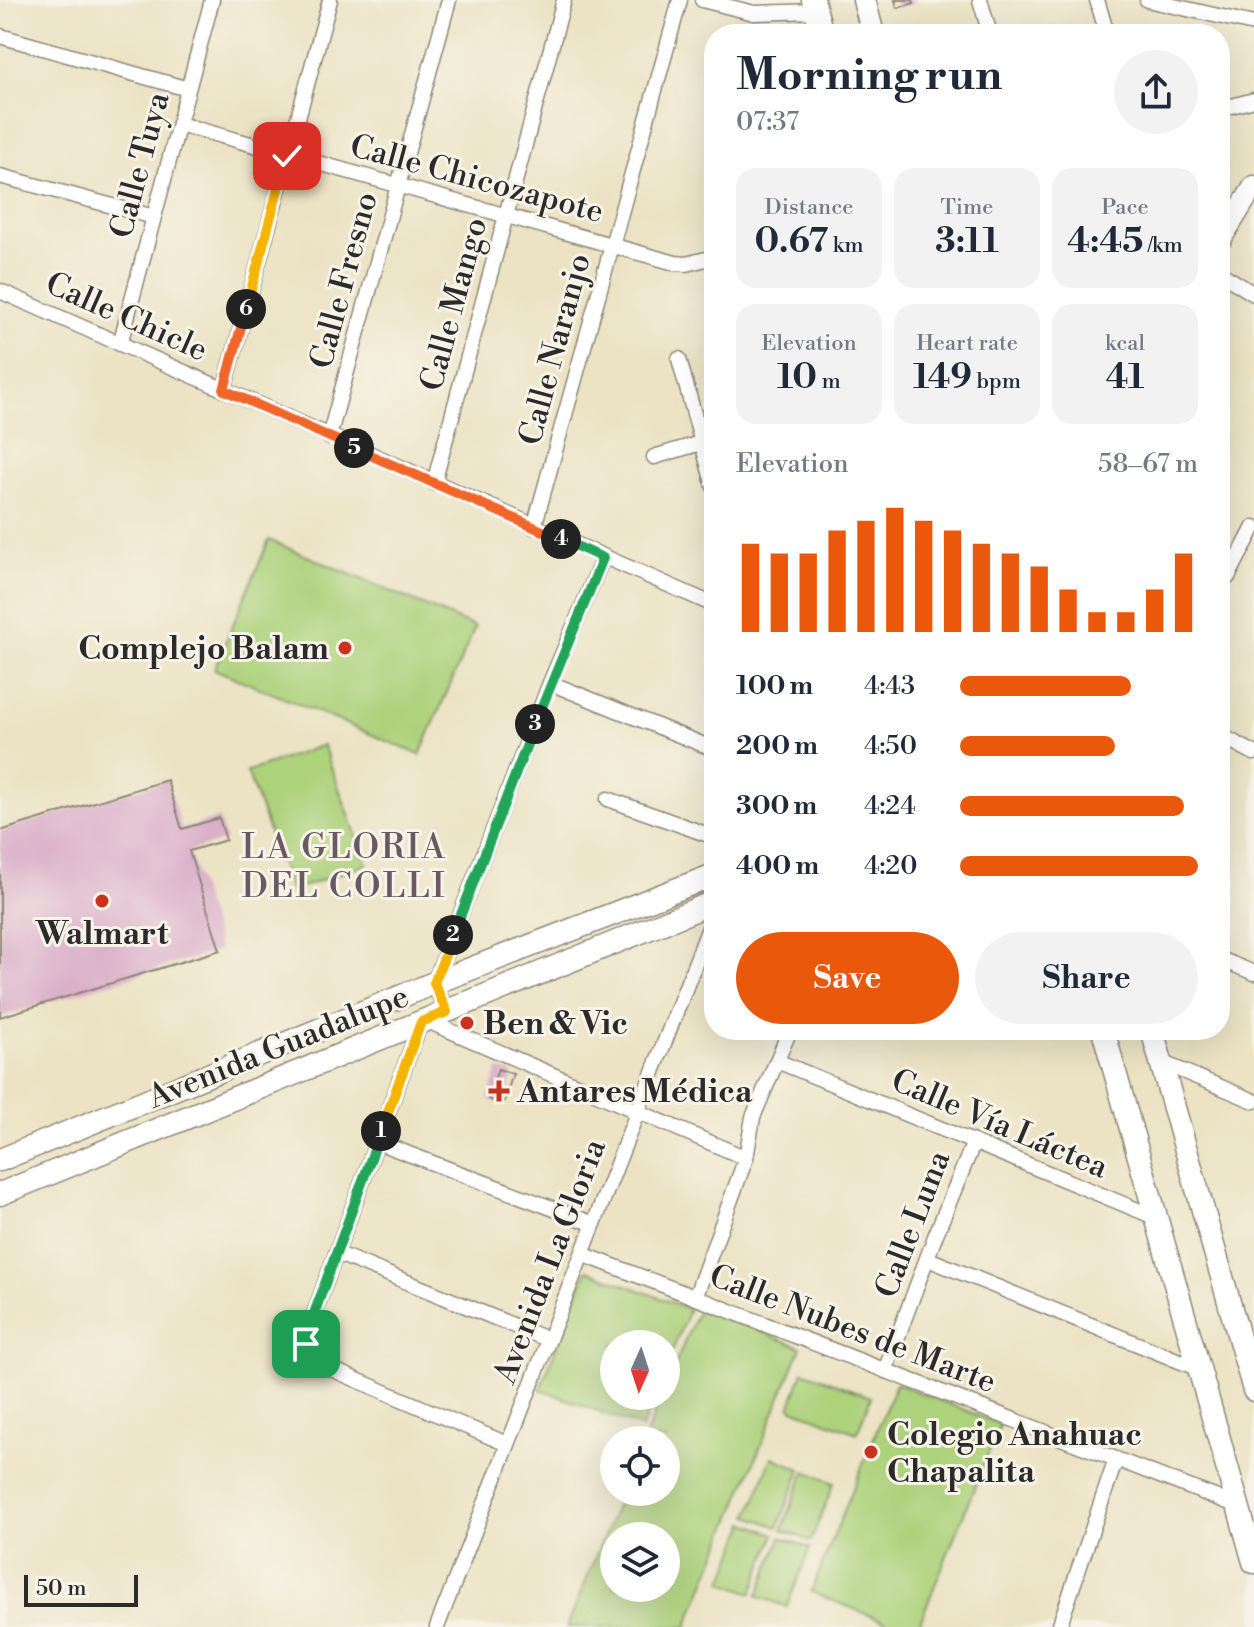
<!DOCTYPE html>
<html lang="en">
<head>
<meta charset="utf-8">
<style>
	:root { --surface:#fff; --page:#f2f2f3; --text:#1f2937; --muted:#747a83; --accent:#ea580c }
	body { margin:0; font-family:"Libre Bodoni",serif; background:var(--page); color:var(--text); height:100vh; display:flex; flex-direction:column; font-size:30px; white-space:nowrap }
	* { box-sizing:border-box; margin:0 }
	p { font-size:26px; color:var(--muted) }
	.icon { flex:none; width:44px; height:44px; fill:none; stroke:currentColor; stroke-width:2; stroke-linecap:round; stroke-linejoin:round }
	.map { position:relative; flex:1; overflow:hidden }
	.side { position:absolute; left:704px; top:24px; width:526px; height:1016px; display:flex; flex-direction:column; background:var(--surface); border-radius:32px; box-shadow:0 8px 32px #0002 }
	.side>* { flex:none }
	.needle { width:52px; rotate:183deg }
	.tools { position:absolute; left:600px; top:1330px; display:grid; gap:16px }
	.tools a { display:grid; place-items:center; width:80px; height:80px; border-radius:50%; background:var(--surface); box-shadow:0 8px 32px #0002; font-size:40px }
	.scale { position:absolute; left:24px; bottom:20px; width:114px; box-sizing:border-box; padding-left:8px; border:4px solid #2b2b2b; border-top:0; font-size:22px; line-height:28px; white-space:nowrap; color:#2b2b2b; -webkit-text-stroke:6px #f7f3e8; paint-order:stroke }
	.pin { position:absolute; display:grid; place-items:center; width:68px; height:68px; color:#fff; margin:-34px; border-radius:16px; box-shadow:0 4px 12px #0006 }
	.km { position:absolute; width:40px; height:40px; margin:-20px; border-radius:50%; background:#222; color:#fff; font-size:22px; line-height:40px; text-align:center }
	.round { display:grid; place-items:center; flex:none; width:84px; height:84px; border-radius:42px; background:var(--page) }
	.summary { display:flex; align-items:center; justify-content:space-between; height:136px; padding:0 32px }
	h1 { font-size:44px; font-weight:700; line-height:60px }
	.figures { display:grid; grid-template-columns:repeat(3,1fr); gap:12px; height:136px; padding:8px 32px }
	.figures div { display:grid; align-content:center; border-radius:20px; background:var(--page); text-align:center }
	.figures b { font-size:34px; font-weight:700 }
	.figures small { font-size:22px; font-weight:400 }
	.figures p { font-size:22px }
	.chart { height:224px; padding:16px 32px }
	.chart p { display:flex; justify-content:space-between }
	.chart svg { width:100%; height:144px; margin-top:8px; stroke:var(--accent); stroke-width:6 }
	.button { display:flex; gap:16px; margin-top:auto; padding:16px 32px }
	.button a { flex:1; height:92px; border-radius:48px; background:var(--accent); color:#fff; font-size:32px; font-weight:700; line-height:92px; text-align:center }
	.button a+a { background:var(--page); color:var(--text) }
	ul { padding:0 32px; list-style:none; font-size:26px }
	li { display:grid; grid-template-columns:128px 96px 1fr; align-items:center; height:60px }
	li i { height:20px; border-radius:10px; background:var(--accent) }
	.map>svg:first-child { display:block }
	.green { fill:#add27b; stroke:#6c7e53; stroke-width:2; fill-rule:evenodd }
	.building { fill:#daafc9 }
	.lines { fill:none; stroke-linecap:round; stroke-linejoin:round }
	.minor-casing { stroke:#8c8778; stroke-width:17 }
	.secondary-casing { stroke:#8c8778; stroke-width:23 }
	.primary-casing { stroke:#8c8778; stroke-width:25 }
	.minor { stroke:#fff; stroke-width:14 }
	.secondary { stroke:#fff; stroke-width:20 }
	.primary { stroke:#fff; stroke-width:22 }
	.split-1-casing { stroke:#fff; stroke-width:16 }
	.split-2-casing { stroke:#fff; stroke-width:16 }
	.split-3-casing { stroke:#fff; stroke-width:16 }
	.split-4-casing { stroke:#fff; stroke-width:16 }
	.split-5-casing { stroke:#fff; stroke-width:16 }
	.split-6-casing { stroke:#fff; stroke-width:16 }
	.split-7-casing { stroke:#fff; stroke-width:16 }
	.split-1 { stroke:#22a559; stroke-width:10 }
	.split-2 { stroke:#f5b400; stroke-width:10 }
	.split-3 { stroke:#22a559; stroke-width:10 }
	.split-4 { stroke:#22a559; stroke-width:10 }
	.split-5 { stroke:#f0652b; stroke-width:10 }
	.split-6 { stroke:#f0652b; stroke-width:10 }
	.split-7 { stroke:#f5b400; stroke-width:10 }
	.poi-dot { fill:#c8321e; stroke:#f7f3e8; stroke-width:3 }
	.labels { text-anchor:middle; stroke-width:6; stroke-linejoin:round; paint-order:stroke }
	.street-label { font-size:32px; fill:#2b2b2b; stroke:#f7f3e8 }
	.poi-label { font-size:32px; font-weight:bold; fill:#2b2b2b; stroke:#f7f3e8; text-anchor:start }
	.neighbourhood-label { font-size:34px; letter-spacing:2px; fill:#685962; stroke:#f7f3e8 }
</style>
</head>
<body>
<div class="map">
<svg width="1254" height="1627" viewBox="0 0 1254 1627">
	<rect width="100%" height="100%" fill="#f7f3e8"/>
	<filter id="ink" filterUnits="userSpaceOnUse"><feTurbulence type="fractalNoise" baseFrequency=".0125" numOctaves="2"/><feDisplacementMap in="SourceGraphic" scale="16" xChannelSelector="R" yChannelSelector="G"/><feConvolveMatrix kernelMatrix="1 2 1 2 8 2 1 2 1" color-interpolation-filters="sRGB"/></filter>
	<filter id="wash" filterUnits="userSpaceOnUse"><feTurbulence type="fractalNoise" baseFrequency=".006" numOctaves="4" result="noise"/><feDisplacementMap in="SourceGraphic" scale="32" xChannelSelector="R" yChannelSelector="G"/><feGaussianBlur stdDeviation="1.8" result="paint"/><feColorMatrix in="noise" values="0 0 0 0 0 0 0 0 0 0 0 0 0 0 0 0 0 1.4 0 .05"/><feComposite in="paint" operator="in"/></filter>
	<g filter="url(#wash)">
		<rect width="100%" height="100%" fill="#ece3c4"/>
		<path class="green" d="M269,540L475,627L420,755L214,669Z
			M323,745L367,864L291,891L247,772Z
			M587,1270L689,1309L666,1367V1344H614V1396H655L642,1428L540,1389Z
			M699,1308L801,1347L687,1627H567L622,1492H666V1440H644L662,1396H666V1386ZM666,1536V1588H614V1536Z
			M803,1371L871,1397L857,1433L790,1408Z
			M896,1383L1000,1424L918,1627H899L811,1592Z
			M772,1457L801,1469L778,1527L749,1516Z
			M805,1471L834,1483L811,1541L782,1530Z
			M746,1523L775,1534L752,1593L723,1582Z
			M781,1537L810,1548L787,1607L758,1596Z"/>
		<g id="blocks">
			<path class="building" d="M895,0H913L914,3L897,8Z
				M167,780L182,829L219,818L226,840L189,851L220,950L0,1017V831Z
				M498,1069L513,1074L503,1104L488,1099Z"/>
		</g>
	</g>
	<g filter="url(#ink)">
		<use href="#blocks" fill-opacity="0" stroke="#8c8778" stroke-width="2"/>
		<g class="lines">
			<g class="minor-casing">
				<path id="minor" d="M702,0L754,13L816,11
					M980,0L990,34
					M1097,0L1107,34
					M1147,0L1254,24
					M0,36L188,89
					M1220,109L1254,100
					M179,124L675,263L686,264L714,257
					M0,176L154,217
					M1220,273L1254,294
					M0,291L714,605
					M120,344L212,0
					M679,359L714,487
					M224,390L330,0
					M329,437L449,0
					M654,457L714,439
					M434,483L564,0
					M534,527L680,0
					M1228,577L1254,527
					M550,683L714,749
					M1220,735L1254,753
					M608,799L714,837
					M1220,959L1254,973
					M447,1012L434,983L550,683L603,558
					M425,1020L746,1158
					M421,1022L307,1333C305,1347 308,1352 317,1363L507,1444
					M777,1061L1157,1218
					M1161,1062L1254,1101
					M377,1142L594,1224
					M336,1253L549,1340
					M582,1254L1238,1506
					M928,1259L1199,1369
					M695,1298L746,1158L753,1117L790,1030
					M885,1371L936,1234L974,1142
					M437,1627L714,915
					M1059,1627L1116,1459"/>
			</g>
			<g class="secondary-casing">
				<path id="secondary" d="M1220,241L1254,186"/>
			</g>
			<g class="primary-casing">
				<path id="primary" d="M813,0L822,34
					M864,0L873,34
					M1103,1030L1254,1562
					M1152,1030L1254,1390
					M0,1160L434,983L714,875
					M0,1194L714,902"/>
			</g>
			<use href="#minor" class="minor"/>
			<use href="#secondary" class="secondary"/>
			<use href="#primary" class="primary"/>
		</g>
	</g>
	<g class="lines" filter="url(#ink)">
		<g class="split-1-casing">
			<path id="split-1" d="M306,1344L307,1333L381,1131"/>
		</g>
		<g class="split-2-casing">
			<path id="split-2" d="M381,1131L421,1022L447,1012L434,983L453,935"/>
		</g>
		<g class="split-3-casing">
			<path id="split-3" d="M453,935L535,724"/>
		</g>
		<g class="split-4-casing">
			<path id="split-4" d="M535,724L603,558L561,539"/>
		</g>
		<g class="split-5-casing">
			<path id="split-5" d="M354,448L561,539"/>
		</g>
		<g class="split-6-casing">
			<path id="split-6" d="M246,309L224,390L354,448"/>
		</g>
		<g class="split-7-casing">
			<path id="split-7" d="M246,309L287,156"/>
		</g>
		<use href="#split-1" class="split-1"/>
		<use href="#split-2" class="split-2"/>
		<use href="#split-3" class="split-3"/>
		<use href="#split-4" class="split-4"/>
		<use href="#split-5" class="split-5"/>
		<use href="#split-6" class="split-6"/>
		<use href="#split-7" class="split-7"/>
	</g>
	<g class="poi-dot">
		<circle cx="345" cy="648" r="8"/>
		<circle cx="102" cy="901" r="8"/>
		<circle cx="467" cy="1023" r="8"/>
		<path d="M495 1079h8v8h8v8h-8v8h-8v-8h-8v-8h8z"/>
		<circle cx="871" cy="1452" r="8"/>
	</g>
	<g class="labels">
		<g class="street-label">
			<text transform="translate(139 165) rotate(-75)" y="11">Calle Tuya</text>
			<text transform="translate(477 178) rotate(15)" y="11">Calle Chicozapote</text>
			<text transform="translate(343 280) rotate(-75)" y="11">Calle Fresno</text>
			<text transform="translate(453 304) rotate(-75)" y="11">Calle Mango</text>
			<text transform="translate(127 316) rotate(24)" y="11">Calle Chicle</text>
			<text transform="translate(554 349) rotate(-75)" y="11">Calle Naranjo</text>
			<text transform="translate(278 1046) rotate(-22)" y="11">Avenida Guadalupe</text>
			<text transform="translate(1000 1123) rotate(23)" y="11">Calle Vía Láctea</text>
			<text transform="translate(912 1224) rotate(-69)" y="11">Calle Luna</text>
			<text transform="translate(549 1261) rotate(-69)" y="11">Avenida La Gloria</text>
			<text transform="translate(853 1328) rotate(21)" y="11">Calle Nubes de Marte</text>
		</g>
		<g class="poi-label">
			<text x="329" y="659" text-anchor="end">Complejo Balam</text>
			<text x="102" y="944" text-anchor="middle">Walmart</text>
			<text x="483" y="1034">Ben &amp; Vic</text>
			<text x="517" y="1102">Antares Médica</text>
			<text x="887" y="1445">Colegio Anahuac<tspan x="887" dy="37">Chapalita</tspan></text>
		</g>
		<g class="neighbourhood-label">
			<text x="344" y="858">LA GLORIA<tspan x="344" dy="39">DEL COLLI</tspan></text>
		</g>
	</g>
</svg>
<div class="tools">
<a><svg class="needle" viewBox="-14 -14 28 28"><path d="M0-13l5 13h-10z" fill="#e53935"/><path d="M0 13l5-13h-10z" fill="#747a83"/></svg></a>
<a><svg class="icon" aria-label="locate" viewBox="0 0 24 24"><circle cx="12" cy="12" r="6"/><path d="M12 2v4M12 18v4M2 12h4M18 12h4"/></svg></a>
<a><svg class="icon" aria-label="layers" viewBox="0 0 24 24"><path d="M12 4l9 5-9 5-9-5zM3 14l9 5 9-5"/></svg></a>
</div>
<div class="scale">50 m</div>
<div class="pin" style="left:306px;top:1344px;background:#1e9e55"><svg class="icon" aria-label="arrive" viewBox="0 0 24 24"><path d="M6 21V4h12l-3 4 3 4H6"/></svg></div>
<div class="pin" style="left:287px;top:156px;background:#d93025"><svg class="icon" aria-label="check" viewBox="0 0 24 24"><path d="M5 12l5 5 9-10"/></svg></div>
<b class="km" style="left:381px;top:1131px">1</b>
<b class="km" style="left:453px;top:935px">2</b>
<b class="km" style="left:535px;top:724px">3</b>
<b class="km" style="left:561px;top:539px">4</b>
<b class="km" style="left:354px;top:448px">5</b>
<b class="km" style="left:246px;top:309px">6</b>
<section class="side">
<div class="summary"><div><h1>Morning run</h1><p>07:37</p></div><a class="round"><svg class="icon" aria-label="share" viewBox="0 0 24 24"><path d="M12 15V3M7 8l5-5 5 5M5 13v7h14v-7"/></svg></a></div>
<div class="figures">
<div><p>Distance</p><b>0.67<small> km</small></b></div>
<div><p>Time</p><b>3:11</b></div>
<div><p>Pace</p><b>4:45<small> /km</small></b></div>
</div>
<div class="figures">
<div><p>Elevation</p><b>10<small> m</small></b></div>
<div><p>Heart rate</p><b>149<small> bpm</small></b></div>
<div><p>kcal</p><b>41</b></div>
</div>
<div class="chart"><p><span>Elevation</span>58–67 m</p>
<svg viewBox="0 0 160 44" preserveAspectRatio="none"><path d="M5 44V17M15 44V20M25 44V20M35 44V13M45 44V10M55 44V6M65 44V10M75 44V13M85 44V17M95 44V20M105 44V24M115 44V31M125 44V38M135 44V38M145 44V31M155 44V20"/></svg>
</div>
<ul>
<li><b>100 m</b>4:43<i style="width:72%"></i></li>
<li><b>200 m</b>4:50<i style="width:65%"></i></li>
<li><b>300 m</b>4:24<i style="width:94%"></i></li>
<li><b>400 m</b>4:20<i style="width:100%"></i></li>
</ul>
<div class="button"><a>Save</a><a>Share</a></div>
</section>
</div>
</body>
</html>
